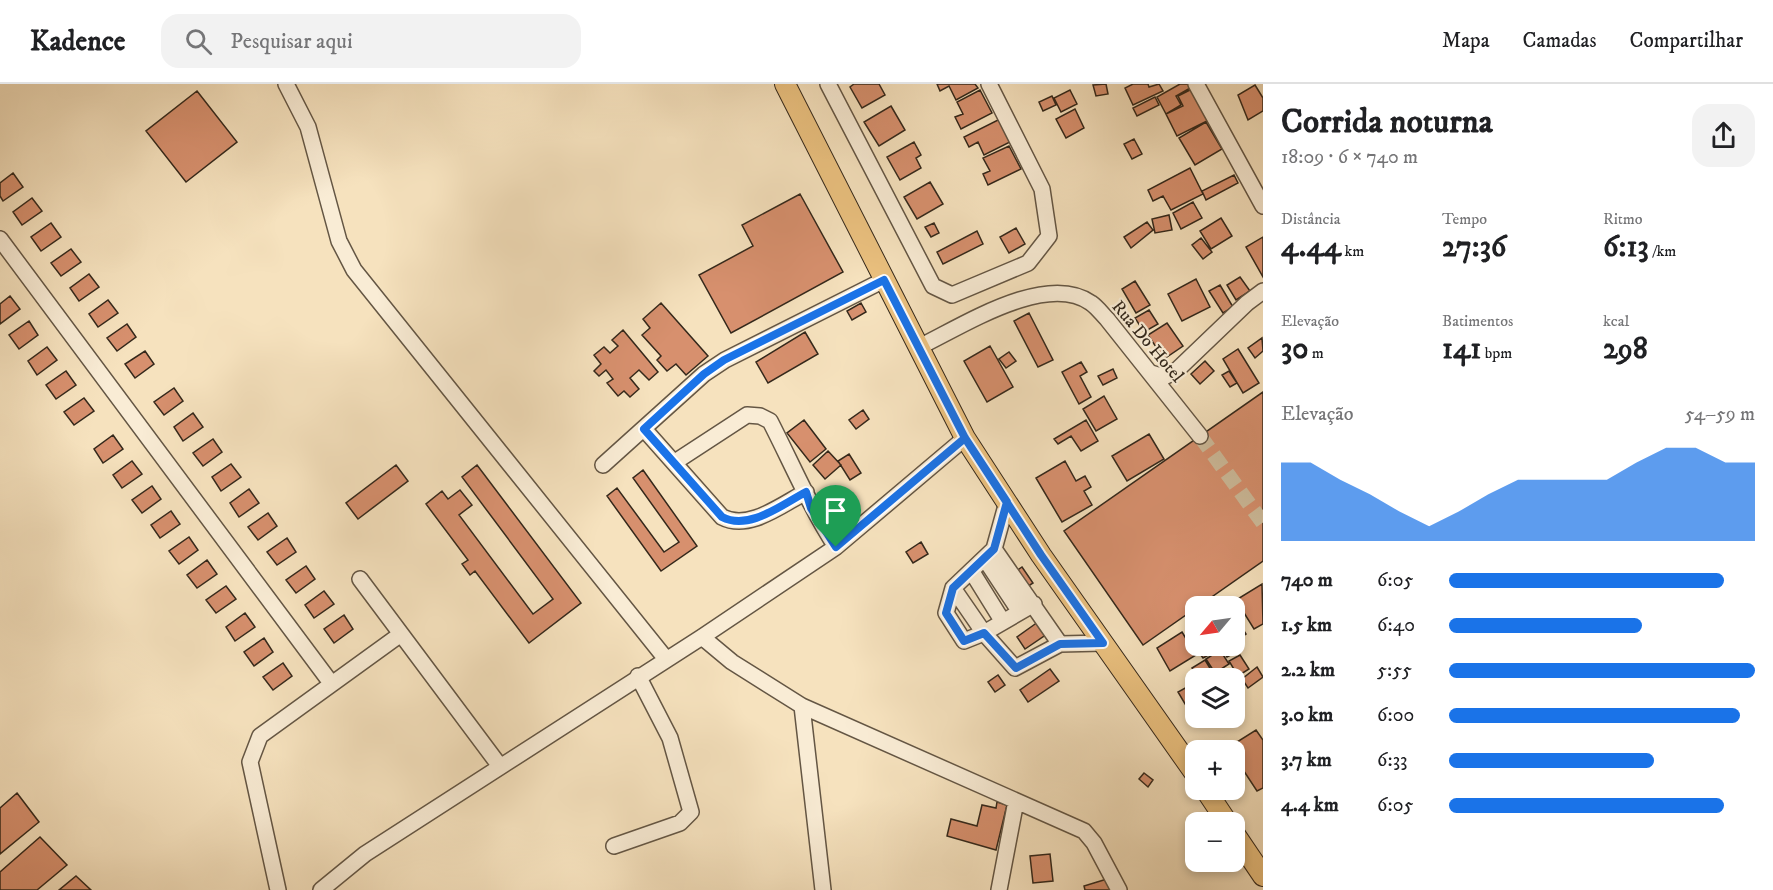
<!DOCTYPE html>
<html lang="pt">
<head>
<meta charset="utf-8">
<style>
	:root { --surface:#fff; --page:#f2f2f2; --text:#202124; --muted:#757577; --line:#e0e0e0; --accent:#1a73e8 }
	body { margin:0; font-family:"IM FELL DW Pica",serif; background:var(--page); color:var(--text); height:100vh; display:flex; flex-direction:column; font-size:22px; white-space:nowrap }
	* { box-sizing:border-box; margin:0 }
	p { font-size:20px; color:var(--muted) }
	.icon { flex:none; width:33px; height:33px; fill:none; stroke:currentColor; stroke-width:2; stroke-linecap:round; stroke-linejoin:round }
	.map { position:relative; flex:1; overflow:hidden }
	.panel { display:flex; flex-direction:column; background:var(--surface); width:510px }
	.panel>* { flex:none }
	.needle { width:39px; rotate:241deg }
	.tools { position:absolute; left:1185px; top:512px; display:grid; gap:12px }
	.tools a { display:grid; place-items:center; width:60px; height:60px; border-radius:12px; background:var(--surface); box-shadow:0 3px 9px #0003; font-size:30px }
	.pin { position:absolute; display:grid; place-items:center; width:51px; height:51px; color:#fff; margin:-62px -26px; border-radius:50% 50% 50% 0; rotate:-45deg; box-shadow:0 0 6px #0007 }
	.pin .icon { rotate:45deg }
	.round { display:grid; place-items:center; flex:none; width:63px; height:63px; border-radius:18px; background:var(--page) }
	.headline { display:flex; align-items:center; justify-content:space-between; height:102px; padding:0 18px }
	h1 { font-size:33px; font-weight:700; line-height:45px }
	.metrics { display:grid; grid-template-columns:repeat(3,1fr); gap:9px; height:102px; padding:6px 18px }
	.metrics div { display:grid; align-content:center }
	.metrics b { font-size:30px; font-weight:700 }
	.metrics small { font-size:16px; font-weight:400 }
	.metrics p { font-size:16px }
	.chart { height:168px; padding:12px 18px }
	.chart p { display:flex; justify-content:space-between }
	.chart svg { width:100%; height:108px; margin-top:6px; fill:var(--accent); opacity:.7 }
	ul { padding:0 18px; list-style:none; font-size:20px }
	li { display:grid; grid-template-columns:96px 72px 1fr; align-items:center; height:45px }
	li i { height:15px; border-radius:8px; background:var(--accent) }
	header { display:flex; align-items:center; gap:36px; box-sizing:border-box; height:84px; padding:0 30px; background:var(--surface); border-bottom:2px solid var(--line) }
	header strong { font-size:28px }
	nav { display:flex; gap:33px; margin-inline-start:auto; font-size:21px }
	.search { width:420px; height:54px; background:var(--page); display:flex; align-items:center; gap:15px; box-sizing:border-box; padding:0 21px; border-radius:18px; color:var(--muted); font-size:22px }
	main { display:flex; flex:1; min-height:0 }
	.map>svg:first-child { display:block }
	.building { fill:#d7906e; stroke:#34281b; stroke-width:1.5 }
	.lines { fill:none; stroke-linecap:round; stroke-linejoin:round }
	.minor-tunnel { stroke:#cfbd9d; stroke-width:15; stroke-dasharray:15 8; stroke-linecap:butt }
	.minor-casing { stroke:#645644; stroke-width:18 }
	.major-casing { stroke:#34281b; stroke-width:22 }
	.minor { stroke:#f9ecd5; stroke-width:15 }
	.major { stroke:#ebc17f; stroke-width:20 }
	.route-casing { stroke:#fff; stroke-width:12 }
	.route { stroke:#1a73e8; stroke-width:8 }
	.labels { text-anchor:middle; stroke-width:4.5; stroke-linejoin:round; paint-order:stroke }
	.street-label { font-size:18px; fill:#34281b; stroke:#f9ecd5 }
</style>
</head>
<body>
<header>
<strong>Kadence</strong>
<div class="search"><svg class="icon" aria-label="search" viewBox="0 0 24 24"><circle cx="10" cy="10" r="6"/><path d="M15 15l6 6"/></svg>Pesquisar aqui</div>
<nav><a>Mapa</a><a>Camadas</a><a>Compartilhar</a></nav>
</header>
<main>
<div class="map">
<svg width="1263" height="806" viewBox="0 0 1263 806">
	<rect width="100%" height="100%" fill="#f6e2be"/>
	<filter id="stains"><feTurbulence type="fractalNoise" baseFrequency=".00333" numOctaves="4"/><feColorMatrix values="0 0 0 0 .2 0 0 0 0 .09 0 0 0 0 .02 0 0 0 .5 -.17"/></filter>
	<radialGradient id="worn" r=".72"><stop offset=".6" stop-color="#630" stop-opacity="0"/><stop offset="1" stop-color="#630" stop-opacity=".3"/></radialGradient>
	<path class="building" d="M854,0H879L885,11L862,24L850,3Z
		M937,0H975L978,4L956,16L949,2L940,7Z
		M1106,0L1108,10L1096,12L1093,1Z
		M1133,0H1148L1149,3L1159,0L1163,7L1133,21L1125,4Z
		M1180,0H1190L1192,3L1176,12L1181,21L1166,30L1157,13Z
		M1255,1L1263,14V27L1248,36L1238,11Z
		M1192,5L1209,36L1177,52L1166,30L1183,22L1178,12Z
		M980,6L992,29L961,45L955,33L963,30L957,18Z
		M1070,6L1077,20L1061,28L1054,14Z
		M197,7L237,58L186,98L146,47Z
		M1052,12L1056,21L1043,27L1039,18Z
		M1155,13L1159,21L1137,32L1133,24Z
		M891,22L905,46L879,62L864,38Z
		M1075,25L1084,44L1066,54L1056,35Z
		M1000,35L1012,57L984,71L978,58L969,63L964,53Z
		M1206,38L1222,65L1195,81L1179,54Z
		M1134,55L1142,70L1132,75L1124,60Z
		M914,58L921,71L916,74L921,84L900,96L887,73Z
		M1009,62L1021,85L988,101L983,90L990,87L983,74Z
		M1190,84L1203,110L1171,126L1163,112L1153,117L1148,106Z
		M13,89L23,103L3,117L0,112V99Z
		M1234,91L1238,99L1206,116L1202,107Z
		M930,98L943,120L917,135L904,113Z
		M800,110L843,188L731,249L699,191L753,162L742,141Z
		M32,114L42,127L22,141L13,128Z
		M1193,118L1202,134L1181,145L1173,129Z
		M1169,131L1172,146L1155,149L1152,135Z
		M1221,134L1232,152L1211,165L1200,147Z
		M1147,138L1153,146L1131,164L1124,153Z
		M51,139L61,153L41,167L31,153Z
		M934,139L939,149L931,153L925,143Z
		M1016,144L1025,160L1009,169L1000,153Z
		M977,147L983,160L943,180L937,168Z
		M1263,153V193L1246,163Z
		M1201,154L1212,168L1203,175L1192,161Z
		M71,165L81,178L61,192L51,179Z
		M89,190L99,203L79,217L70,204Z
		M1240,193L1250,207L1236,216L1227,201Z
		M1196,195L1210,223L1182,237L1168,210Z
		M1135,197L1150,221L1136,229L1122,205Z
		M1220,201L1233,223L1223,229L1209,207Z
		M10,212L20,225L0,240V220Z
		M108,216L118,229L98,243L89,230Z
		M661,219L708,272L686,291L676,280L667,287L657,276L661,272L642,251L650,244L643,235Z
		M861,219L866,228L852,236L847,227Z
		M1149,226L1158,240L1144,248L1135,234Z
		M1029,229L1053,276L1038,283L1014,237Z
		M29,237L38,251L19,265L9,251Z
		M1167,239L1183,262L1164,275L1148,251Z
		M127,240L136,253L117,267L107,254Z
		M623,246L658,288L649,296L639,286L630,294L639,305L630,313L624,307L618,312L607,299L613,295L606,286L599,292L594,287L601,280L594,271L604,263L610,269L618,262L612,256Z
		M805,248L818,270L768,299L756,278Z
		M1262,254L1263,267L1255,274L1248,264Z
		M990,262L1013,303L987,318L964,277Z
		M47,263L57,276L37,291L28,277Z
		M1238,265L1259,299L1243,309L1223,275Z
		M145,267L154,280L135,294L125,280Z
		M1009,268L1016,277L1006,284L999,275Z
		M1205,277L1214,287L1200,300L1191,290Z
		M1081,278L1087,288L1080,292L1091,313L1079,320L1062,288Z
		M1113,285L1117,294L1103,301L1098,292Z
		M66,287L76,301L56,315L46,301Z
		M1229,287L1237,299L1230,303L1222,291Z
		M174,304L183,317L164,331L154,318Z
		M1263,308V477L1143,561L1064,447Z
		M1104,312L1117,335L1096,347L1083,325Z
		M84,314L94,327L74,341L64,328Z
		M863,326L869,335L856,345L849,336Z
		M193,329L203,343L183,357L174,343Z
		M804,336L826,365L810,378L787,349Z
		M1086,336L1098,357L1081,367L1071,352L1058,360L1054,355Z
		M1149,350L1164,375L1127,397L1112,372Z
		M113,351L123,365L103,379L94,365Z
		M213,355L222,368L203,382L193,369Z
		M828,367L841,381L825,395L813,381Z
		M849,370L861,389L850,396L838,377Z
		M132,377L142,390L122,404L113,391Z
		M1065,377L1076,397L1085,392L1091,403L1084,407L1092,421L1062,438L1036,394Z
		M231,380L241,393L221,407L212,393Z
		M396,381L408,397L358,435L346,419Z
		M477,381L581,519L529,559L475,487L470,491L462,480L468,476L426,420L442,407L448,415L460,406L472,421L459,431L533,530L553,515L462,393Z
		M643,386L697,462L661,487L607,412L617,404L664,468L679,458L633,394Z
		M152,402L161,415L142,429L132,416Z
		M249,405L259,419L239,433L230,419Z
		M171,427L180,440L160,454L151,441Z
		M268,429L277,442L258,456L248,443Z
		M189,453L198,466L179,480L169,467Z
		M287,454L296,468L277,481L267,468Z
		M921,458L928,470L913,479L906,468Z
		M207,476L217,490L197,504L187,491Z
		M306,482L315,495L296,509L286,496Z
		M1022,483L1033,499L1007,516L996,501Z
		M1262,500L1263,540L1254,545L1236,516Z
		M226,502L236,515L216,529L206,516Z
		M324,507L334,520L314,534L305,521Z
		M245,529L255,543L235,557L226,543Z
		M344,531L353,545L334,559L324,545Z
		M1038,538L1047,550L1025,565L1017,553Z
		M1239,539L1246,550L1239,555L1234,547V541Z
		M1182,548L1196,571L1170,587L1157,564Z
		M264,554L273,568L254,582L244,568Z
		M1234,557L1240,566L1227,573L1220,561H1234Z
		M1209,561H1218L1220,565L1203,574L1198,567Z
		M1220,566L1229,580L1215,589L1206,575Z
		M1240,571L1249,585L1238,592L1229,577Z
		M1205,576L1213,589L1199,594L1192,584Z
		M283,579L292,592L273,606L263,593Z
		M1257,583L1263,593L1248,604L1242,595Z
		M1050,585L1059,597L1028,618L1020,606Z
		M998,591L1005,601L995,608L988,598Z
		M1196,598V627L1191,630L1178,608Z
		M1256,646L1263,656V704L1257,707L1234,672V666L1229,663Z
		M1144,689L1153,696L1148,703L1139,695Z
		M17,709L39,738L0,770V724Z
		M997,718L1007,721L996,766L947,752L951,735L977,742L982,721L996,724Z
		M40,753L67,781L37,806H0V788Z
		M1050,770L1053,797L1033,799L1030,772Z
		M76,792L91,806H59Z
		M1107,795L1110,806H1085L1084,802Z"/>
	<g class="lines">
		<path class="minor-tunnel" d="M1200,352L1263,439"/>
		<g class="minor-casing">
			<path id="minor" d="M286,0L308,43L339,157L354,186L666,575
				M828,0L933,202L952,211L1028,179L1049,152L1042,105L989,0
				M1196,0L1263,122
				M0,155L331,599
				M919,263C961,243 1046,187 1091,219C1097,223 1102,230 1107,235L1200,352
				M1151,289L1164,293L1176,287L1247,219L1263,207
				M644,345L722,433C749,447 781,421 806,408
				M675,378L747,331L760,332L770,337C792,380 810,423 836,463
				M603,381L704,290L725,276L884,196
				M1007,418L994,465L1060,560L1103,559
				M994,465L953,504L984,549L1015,584L1060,560
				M985,475L1020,528
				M972,488L1003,538
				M360,495L499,681
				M953,504L946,529L964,557L984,549L1034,520
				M702,553L732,578L802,622L1084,747L1094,759L1119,806
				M802,622L823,806
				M614,762L680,739L691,728L670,654L638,592
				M278,806L250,678L260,652L401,550
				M321,806L365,770L702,553L836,463L965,354
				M999,806L1016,717"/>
		</g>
		<g class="major-casing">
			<path id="major" d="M785,0L965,354L1041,471L1196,691
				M1205,705L1227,738
				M1234,749L1263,792"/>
		</g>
		<use href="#minor" class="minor"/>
		<use href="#major" class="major"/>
	</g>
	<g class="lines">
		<g class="route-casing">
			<path id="route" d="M836,463L965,354L1007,418L994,465L953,504L946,529L964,557L984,549L1016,584L1060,560L1103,559L1041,471L965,354L884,196L724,276L704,290L644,345L722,433C749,447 781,421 806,408L811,424L836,463"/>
		</g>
		<use href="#route" class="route"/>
	</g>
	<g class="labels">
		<g class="street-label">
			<text transform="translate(1148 257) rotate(50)" y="6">Rua Do Hotel</text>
		</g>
	</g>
	<rect width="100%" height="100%" filter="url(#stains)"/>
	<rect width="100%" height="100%" fill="url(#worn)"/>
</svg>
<div class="tools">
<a><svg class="needle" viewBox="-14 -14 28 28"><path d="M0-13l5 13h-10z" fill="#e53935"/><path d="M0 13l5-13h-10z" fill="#757577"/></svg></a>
<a><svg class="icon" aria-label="layers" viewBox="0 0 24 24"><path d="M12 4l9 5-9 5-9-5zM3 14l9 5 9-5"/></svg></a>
<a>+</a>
<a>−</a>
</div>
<div class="pin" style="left:836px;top:463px;background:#1e9e55"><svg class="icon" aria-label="arrive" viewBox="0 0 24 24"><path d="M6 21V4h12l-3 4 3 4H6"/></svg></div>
</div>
<section class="panel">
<div class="headline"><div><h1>Corrida noturna</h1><p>18:09 · 6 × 740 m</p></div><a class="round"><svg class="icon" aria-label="share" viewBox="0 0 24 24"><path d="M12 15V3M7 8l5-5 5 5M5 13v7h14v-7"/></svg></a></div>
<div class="metrics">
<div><p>Distância</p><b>4.44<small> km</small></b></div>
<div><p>Tempo</p><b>27:36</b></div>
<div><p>Ritmo</p><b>6:13<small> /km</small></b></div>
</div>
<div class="metrics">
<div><p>Elevação</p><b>30<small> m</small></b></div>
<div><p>Batimentos</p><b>141<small> bpm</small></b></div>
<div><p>kcal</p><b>298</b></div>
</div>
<div class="chart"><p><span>Elevação</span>54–59 m</p>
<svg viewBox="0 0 160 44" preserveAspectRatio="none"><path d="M0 44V12L10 12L20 19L30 25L40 32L50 38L60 32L70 25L80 19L90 19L100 19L110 19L120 12L130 6L140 6L150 12L160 12V44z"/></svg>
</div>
<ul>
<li><b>740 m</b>6:05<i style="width:90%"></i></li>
<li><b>1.5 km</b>6:40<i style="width:63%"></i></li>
<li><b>2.2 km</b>5:55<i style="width:100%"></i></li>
<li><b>3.0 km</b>6:00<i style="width:95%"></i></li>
<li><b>3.7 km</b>6:33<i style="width:67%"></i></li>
<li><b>4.4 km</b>6:05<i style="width:90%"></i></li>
</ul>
</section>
</main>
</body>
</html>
